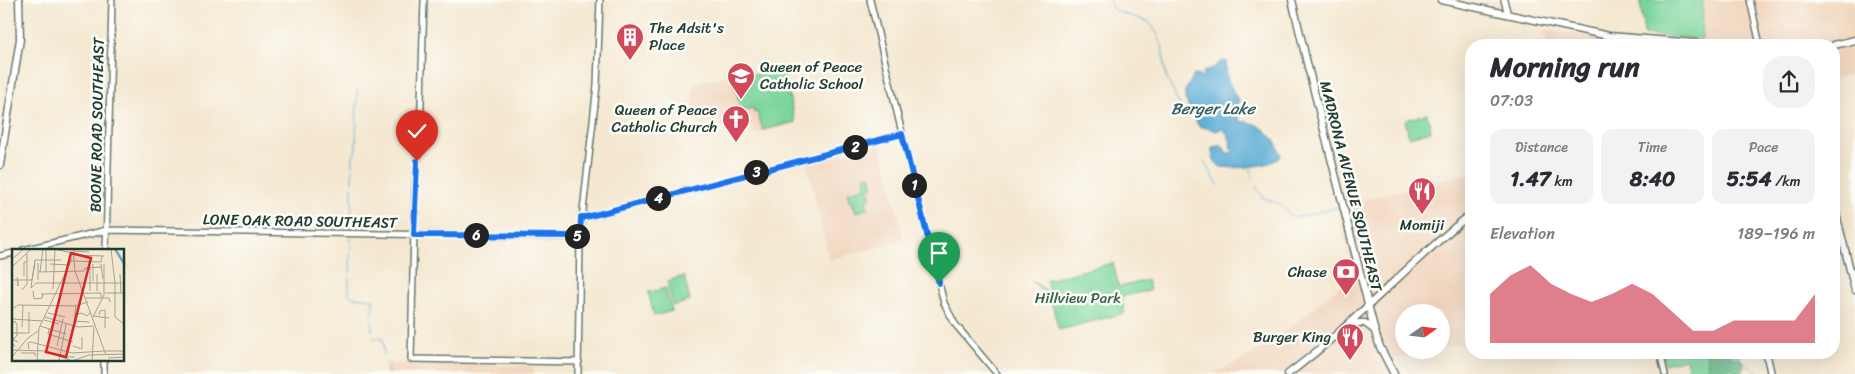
<!DOCTYPE html>
<html lang="en">
<head>
<meta charset="utf-8">
<style>
	:root { --surface:#fff; --page:#f2f2f3; --text:#2b2b33; --muted:#7c7c81; --accent:#d1495b }
	body { margin:0; font-family:Sriracha,sans-serif; background:var(--page); color:var(--text); height:100vh; display:flex; flex-direction:column; font-size:19px; white-space:nowrap }
	* { box-sizing:border-box; margin:0 }
	p { font-size:16px; color:var(--muted) }
	.icon { flex:none; width:28px; height:28px; fill:none; stroke:currentColor; stroke-width:2; stroke-linecap:round; stroke-linejoin:round }
	.map { position:relative; flex:1; overflow:hidden }
	.sheet { position:absolute; left:1465px; top:39px; width:375px; height:320px; display:flex; flex-direction:column; background:var(--surface); border-radius:20px; box-shadow:0 5px 20px #0002 }
	.sheet>* { flex:none }
	.needle { width:32px; rotate:76deg }
	.tools { position:absolute; left:1395px; top:304px; display:grid; gap:10px }
	.tools a { display:grid; place-items:center; width:55px; height:55px; border-radius:50%; background:var(--surface); box-shadow:0 5px 20px #0002; font-size:25px }
	.pin { position:absolute; display:grid; place-items:center; width:42px; height:42px; color:#fff; margin:-51px -21px; border-radius:50% 50% 50% 0; rotate:-45deg; box-shadow:0 0 5px #0007 }
	.pin .icon { rotate:45deg }
	.km { position:absolute; width:25px; height:25px; margin:-12px; border-radius:50%; background:#222; color:#fff; font-size:14px; line-height:25px; text-align:center }
	.round { display:grid; place-items:center; flex:none; width:52px; height:52px; border-radius:20px; background:var(--page) }
	.overview { display:flex; align-items:center; justify-content:space-between; height:85px; padding:0 25px }
	h1 { font-size:28px; font-weight:800; line-height:38px }
	.figures { display:grid; grid-template-columns:repeat(3,1fr); gap:8px; height:85px; padding:5px 25px }
	.figures div { display:grid; align-content:center; border-radius:12px; background:var(--page); text-align:center }
	.figures b { font-size:21px; font-weight:800 }
	.figures small { font-size:14px; font-weight:400 }
	.figures p { font-size:14px }
	.chart { height:140px; padding:10px 25px }
	.chart p { display:flex; justify-content:space-between }
	.chart svg { width:100%; height:90px; margin-top:5px; fill:var(--accent); opacity:.7 }
	.map>svg:first-child { display:block }
	.built { fill:#f1d5bd }
	.green { fill:#7ad59b; stroke:#4c8968 }
	.forest { fill:#63b683; stroke:#417a5c }
	.water { fill:#5aabd5; stroke:#3c7484 }
	.lines { fill:none; stroke-linecap:round; stroke-linejoin:round }
	.stream { stroke:#5aabd5; stroke-width:1 }
	.minor-casing { stroke:#6a796b; stroke-width:8 }
	.major-casing { stroke:#6a796b; stroke-width:9 }
	.minor { stroke:#fff; stroke-width:5 }
	.major { stroke:#fff; stroke-width:6 }
	.route-casing { stroke:#fff; stroke-width:10 }
	.route { stroke:#1a73e8; stroke-width:6 }
	.labels { text-anchor:middle; stroke-width:5; stroke-linejoin:round; paint-order:stroke }
	.poi-label { font-size:15px; fill:#1f3d34; stroke:#fdfcf7; text-anchor:end }
	.street-label { font-size:15px; fill:#1f3d34; stroke:#fdfcf7 }
	.park-label { font-size:15px; fill:#36634e; stroke:#fdfcf7 }
	.water-label { font-size:16px; font-style:italic; fill:#315e64; stroke:#fdfcf7 }
	.inset-river { fill:none; stroke:#5aabd5; stroke-width:2.5 }
	.inset-road { fill:none; stroke:#9fa492; stroke-width:1 }
	.view { fill:#d62828; fill-opacity:0.15; stroke:#d62828; stroke-width:2.5 }
	.inset-edge { fill:none; stroke:#1f3d34; stroke-width:2.5 }
</style>
</head>
<body>
<div class="map">
<svg width="1855" height="374" viewBox="0 0 1855 374">
	<rect width="100%" height="100%" fill="#fdfcf7"/>
	<filter id="ink" filterUnits="userSpaceOnUse"><feTurbulence type="fractalNoise" baseFrequency=".02" numOctaves="2"/><feDisplacementMap in="SourceGraphic" scale="10" xChannelSelector="R" yChannelSelector="G"/><feConvolveMatrix kernelMatrix="1 2 1 2 8 2 1 2 1" color-interpolation-filters="sRGB"/></filter>
	<filter id="wash" filterUnits="userSpaceOnUse"><feTurbulence type="fractalNoise" baseFrequency=".0096" numOctaves="4" result="noise"/><feDisplacementMap in="SourceGraphic" scale="20" xChannelSelector="R" yChannelSelector="G"/><feGaussianBlur stdDeviation="1.12" result="paint"/><feColorMatrix in="noise" values="0 0 0 0 0 0 0 0 0 0 0 0 0 0 0 0 0 1.4 0 .05"/><feComposite in="paint" operator="in"/></filter>
	<g filter="url(#wash)">
		<rect width="100%" height="100%" fill="#f4e8d1"/>
		<path class="built" d="M1703,0L1757,1L1855,0V74L1834,79V45H1704L1702,39Z
			M1543,29L1597,38L1673,45H1548Z
			M783,66L796,123L754,134L748,113L697,126L698,118L692,99L694,86L703,81L737,73L738,76Z
			M881,145L904,240L829,260L807,164Z
			M1471,172V341L1441,348V312H1404V350H1432L1392,359L1399,374H1214L1267,346L1354,275L1338,214L1349,204Z
			M385,363L534,366V374H385Z"/>
		<path class="green" d="M1640,0H1703L1702,39L1644,35Z
			M783,69L795,122L763,130L757,112L754,113L753,108L741,111L733,79Z
			M1427,114L1431,131L1409,137L1405,120Z
			M870,175L873,187L869,188L870,198L866,202L868,209L856,212L851,200H849L847,193L865,187L864,177Z
			M1113,263L1119,287L1147,280L1150,290L1121,297L1125,313L1059,330L1050,297L1032,281L1049,293L1046,280Z
			M684,276L690,301L673,306L667,281Z
			M666,288L672,311L654,316L648,292Z
			M1662,353H1739L1742,374H1707L1705,368L1689,372L1686,359L1665,364Z"/>
		<path class="forest" d="M1706,353H1728L1732,358L1743,360L1744,368L1741,373L1737,372L1731,366L1721,374H1709Z"/>
		<path class="water" d="M1222,61L1226,62L1227,78L1236,97L1241,101L1236,105L1240,122C1259,120 1277,137 1281,156C1273,167 1234,169 1221,167C1214,163 1211,155 1212,147L1222,145L1227,153H1232L1233,151L1230,147C1232,141 1227,132 1222,129L1215,131C1209,127 1203,129 1198,125L1185,99V91L1194,75L1202,76L1204,74L1203,72L1210,70Z"/>
		<g class="lines">
			<path class="stream" d="M1109,0L1113,10L1149,22L1157,33L1162,45L1166,76L1186,119
				M1204,161L1218,185
				M1251,169L1253,181
				M352,182L353,157L356,149L357,90
				M1256,186L1263,198L1280,204L1293,218L1340,207
				M351,231L352,188
				M350,272L351,238
				M349,278V294L352,297L373,299V314
				M372,331V321
				M374,338L383,339L384,355
				M1723,352L1725,358L1746,363L1760,374
				M387,365L388,374"/>
		</g>
	</g>
	<g filter="url(#ink)">
		<g class="lines">
			<g class="minor-casing">
				<path id="minor" d="M424,0L420,136L415,186L411,359L579,362
					M870,0L915,187L944,303L955,324L997,374
					M1504,0L1508,15
					M1750,0L1760,45
					M581,217H586L603,213L902,134
					M23,250L107,230L580,237
					M106,250L112,0
					M0,256L14,253
					M1660,352L1665,374
					M104,374V360
					M578,374L580,237L597,85L600,0"/>
			</g>
			<g class="major-casing">
				<path id="major" d="M1292,0L1308,67L1375,332L1380,347L1394,374
					M1441,0L1609,36L1719,45
					M1834,45L1855,40
					M0,165L20,39L19,0
					M1834,206L1855,290
					M1351,323H1365L1374,330
					M1766,352L1771,374
					M1288,374C1354,325 1407,264 1471,214"/>
			</g>
			<use href="#minor" class="minor"/>
			<use href="#major" class="major"/>
		</g>
	</g>
	<g class="lines" filter="url(#ink)">
		<g class="route-casing">
			<path id="route" d="M417,161L414,235L580,236L581,217H586L602,213L902,134L939,283"/>
		</g>
		<use href="#route" class="route"/>
	</g>
	<defs>
		<g id="building-pin" transform="scale(1.4375)"><path d="M0 17L-7.5 6A9.5 9.5 0 1 1 7.5 6Z" fill="#d1495b" stroke="#fdfcf7"/><path d="M-4-6H4V6H1V3H-1V6H-4ZM-2.5-4.3h1.7v1.8h-1.7ZM.8-4.3h1.7v1.8H.8ZM-2.5-1h1.7V.8h-1.7ZM.8-1h1.7V.8H.8Z" fill="#fff"/></g>
		<g id="school-pin" transform="scale(1.4375)"><path d="M0 17L-7.5 6A9.5 9.5 0 1 1 7.5 6Z" fill="#d1495b" stroke="#fdfcf7"/><path d="M0-5L7-2L0 1L-7-2ZM-4 1L0 2.5L4 1V4Q0 6-4 4Z" fill="#fff"/></g>
		<g id="church-pin" transform="scale(1.4375)"><path d="M0 17L-7.5 6A9.5 9.5 0 1 1 7.5 6Z" fill="#d1495b" stroke="#fdfcf7"/><path d="M-1.2-6h2.4v3.5h3.3v2.4h-3.3V6h-2.4V-.1h-3.3v-2.4h3.3Z" fill="#fff"/></g>
		<g id="restaurant-pin" transform="scale(1.4375)"><path d="M0 17L-7.5 6A9.5 9.5 0 1 1 7.5 6Z" fill="#d1495b" stroke="#fdfcf7"/><path d="M-5-6h1v4h1v-4h1v4h1v-4h1v5L-1.5 .5V6h-2V.5L-5-1ZM5-6V6H3V1.5H1.5Q1.5-4 5-6Z" fill="#fff"/></g>
		<g id="bank-pin" transform="scale(1.4375)"><path d="M0 17L-7.5 6A9.5 9.5 0 1 1 7.5 6Z" fill="#d1495b" stroke="#fdfcf7"/><path d="M-6-4H6V4H-6ZM0-2.3a2.3 2.3 0 1 0 0 4.6a2.3 2.3 0 1 0 0-4.6Z" fill="#fff"/></g>
	</defs>
	<g fill-rule="evenodd">
		<use href="#building-pin" x="630" y="37"/>
		<use href="#school-pin" x="741" y="76"/>
		<use href="#church-pin" x="736" y="119"/>
		<use href="#restaurant-pin" x="1422" y="191"/>
		<use href="#bank-pin" x="1346" y="272"/>
		<use href="#restaurant-pin" x="1350" y="337"/>
	</g>
	<g class="labels">
		<g class="poi-label">
			<text x="649" y="33" text-anchor="start">The Adsit's<tspan x="649" dy="17">Place</tspan></text>
			<text x="760" y="72" text-anchor="start">Queen of Peace<tspan x="760" dy="17">Catholic School</tspan></text>
			<text x="717" y="115">Queen of Peace<tspan x="717" dy="17">Catholic Church</tspan></text>
			<text x="1422" y="230" text-anchor="middle">Momiji</text>
			<text x="1327" y="277">Chase</text>
			<text x="1331" y="342">Burger King</text>
		</g>
		<g class="street-label">
			<text transform="translate(97 125) rotate(-89)" y="5">BOONE ROAD SOUTHEAST</text>
			<text transform="translate(1351 186) rotate(76)" y="5">MADRONA AVENUE SOUTHEAST</text>
			<text transform="translate(300 221) rotate(1)" y="5">LONE OAK ROAD SOUTHEAST</text>
		</g>
		<g class="park-label">
			<text x="1078" y="303">Hillview Park</text>
		</g>
		<g class="water-label">
			<text x="1213" y="114">Berger Lake</text>
		</g>
	</g>
	<g transform="translate(12 249)">
		<rect width="112" height="112" fill="#f4e8d1"/>
		<path class="inset-river" d="M103,0L113,16"/>
		<path class="inset-road" d="M34,0V23M41,0L61,4M61,0L63,22L94,106M99,0L103,34M103,0L113,15M61,2L77,3M61,6L92,7M0,10L12,0M59,12L89,13L90,7M38,15L58,16M81,15V32M89,15L91,30M78,19V42M26,23L72,22L73,19L89,18M28,23L31,0M42,23L43,0M108,25L109,44M12,27V13H15M5,28L6,37V31M1,31H20L19,39L24,34H113M20,31L23,11H49M20,31L23,14M26,31V14M103,34V68L113,76M0,35V18L19,0M41,40L42,23M10,41L15,35V5M21,42L22,50L30,49L31,45M85,42V25M93,44H113M29,45L89,44V49M74,49H97L98,53M0,60L6,56L63,57L76,53M36,64L53,68M62,66L70,64L75,67L79,63M87,66L88,62L93,61V79M81,67L97,69M33,68L66,78L82,77M81,68L92,46V15M0,70L31,72M32,71L47,75M62,72L77,73M62,74L64,56M0,75L3,72L5,76V86L0,93L3,98M28,77L54,85M61,77L54,108H63M10,78L11,56M37,80L36,85L61,93M0,81L1,91L6,93M0,84H17V63M45,97L51,70M61,97L70,100V88M17,100L16,94L19,93L60,104L92,102M0,101L34,102L60,112L77,106L113,105M93,102H113M9,104H23V107M0,108L16,89L26,82M96,109L113,108M25,111L45,112M25,112L27,79L60,10M47,112L54,75M80,112L82,78"/>
		<path class="view" d="M59,4L79,9L54,108L34,103Z"/>
		<rect width="112" height="112" class="inset-edge"/>
	</g>
</svg>
<div class="tools">
<a><svg class="needle" viewBox="-14 -14 28 28"><path d="M0-13l5 13h-10z" fill="#e53935"/><path d="M0 13l5-13h-10z" fill="#7c7c81"/></svg></a>
</div>
<div class="pin" style="left:939px;top:283px;background:#1e9e55"><svg class="icon" aria-label="arrive" viewBox="0 0 24 24"><path d="M6 21V4h12l-3 4 3 4H6"/></svg></div>
<div class="pin" style="left:417px;top:161px;background:#d93025"><svg class="icon" aria-label="check" viewBox="0 0 24 24"><path d="M5 12l5 5 9-10"/></svg></div>
<b class="km" style="left:914px;top:185px">1</b>
<b class="km" style="left:855px;top:147px">2</b>
<b class="km" style="left:756px;top:172px">3</b>
<b class="km" style="left:658px;top:198px">4</b>
<b class="km" style="left:577px;top:236px">5</b>
<b class="km" style="left:476px;top:235px">6</b>
<section class="sheet">
<div class="overview"><div><h1>Morning run</h1><p>07:03</p></div><a class="round"><svg class="icon" aria-label="share" viewBox="0 0 24 24"><path d="M12 15V3M7 8l5-5 5 5M5 13v7h14v-7"/></svg></a></div>
<div class="figures">
<div><p>Distance</p><b>1.47<small> km</small></b></div>
<div><p>Time</p><b>8:40</b></div>
<div><p>Pace</p><b>5:54<small> /km</small></b></div>
</div>
<div class="chart"><p><span>Elevation</span>189–196 m</p>
<svg viewBox="0 0 160 44" preserveAspectRatio="none"><path d="M0 44V20L10 11L20 6L30 15L40 20L50 24L60 20L70 15L80 20L90 29L100 38L110 38L120 33L130 33L140 33L150 33L160 20V44z"/></svg>
</div>
</section>
</div>
</body>
</html>
